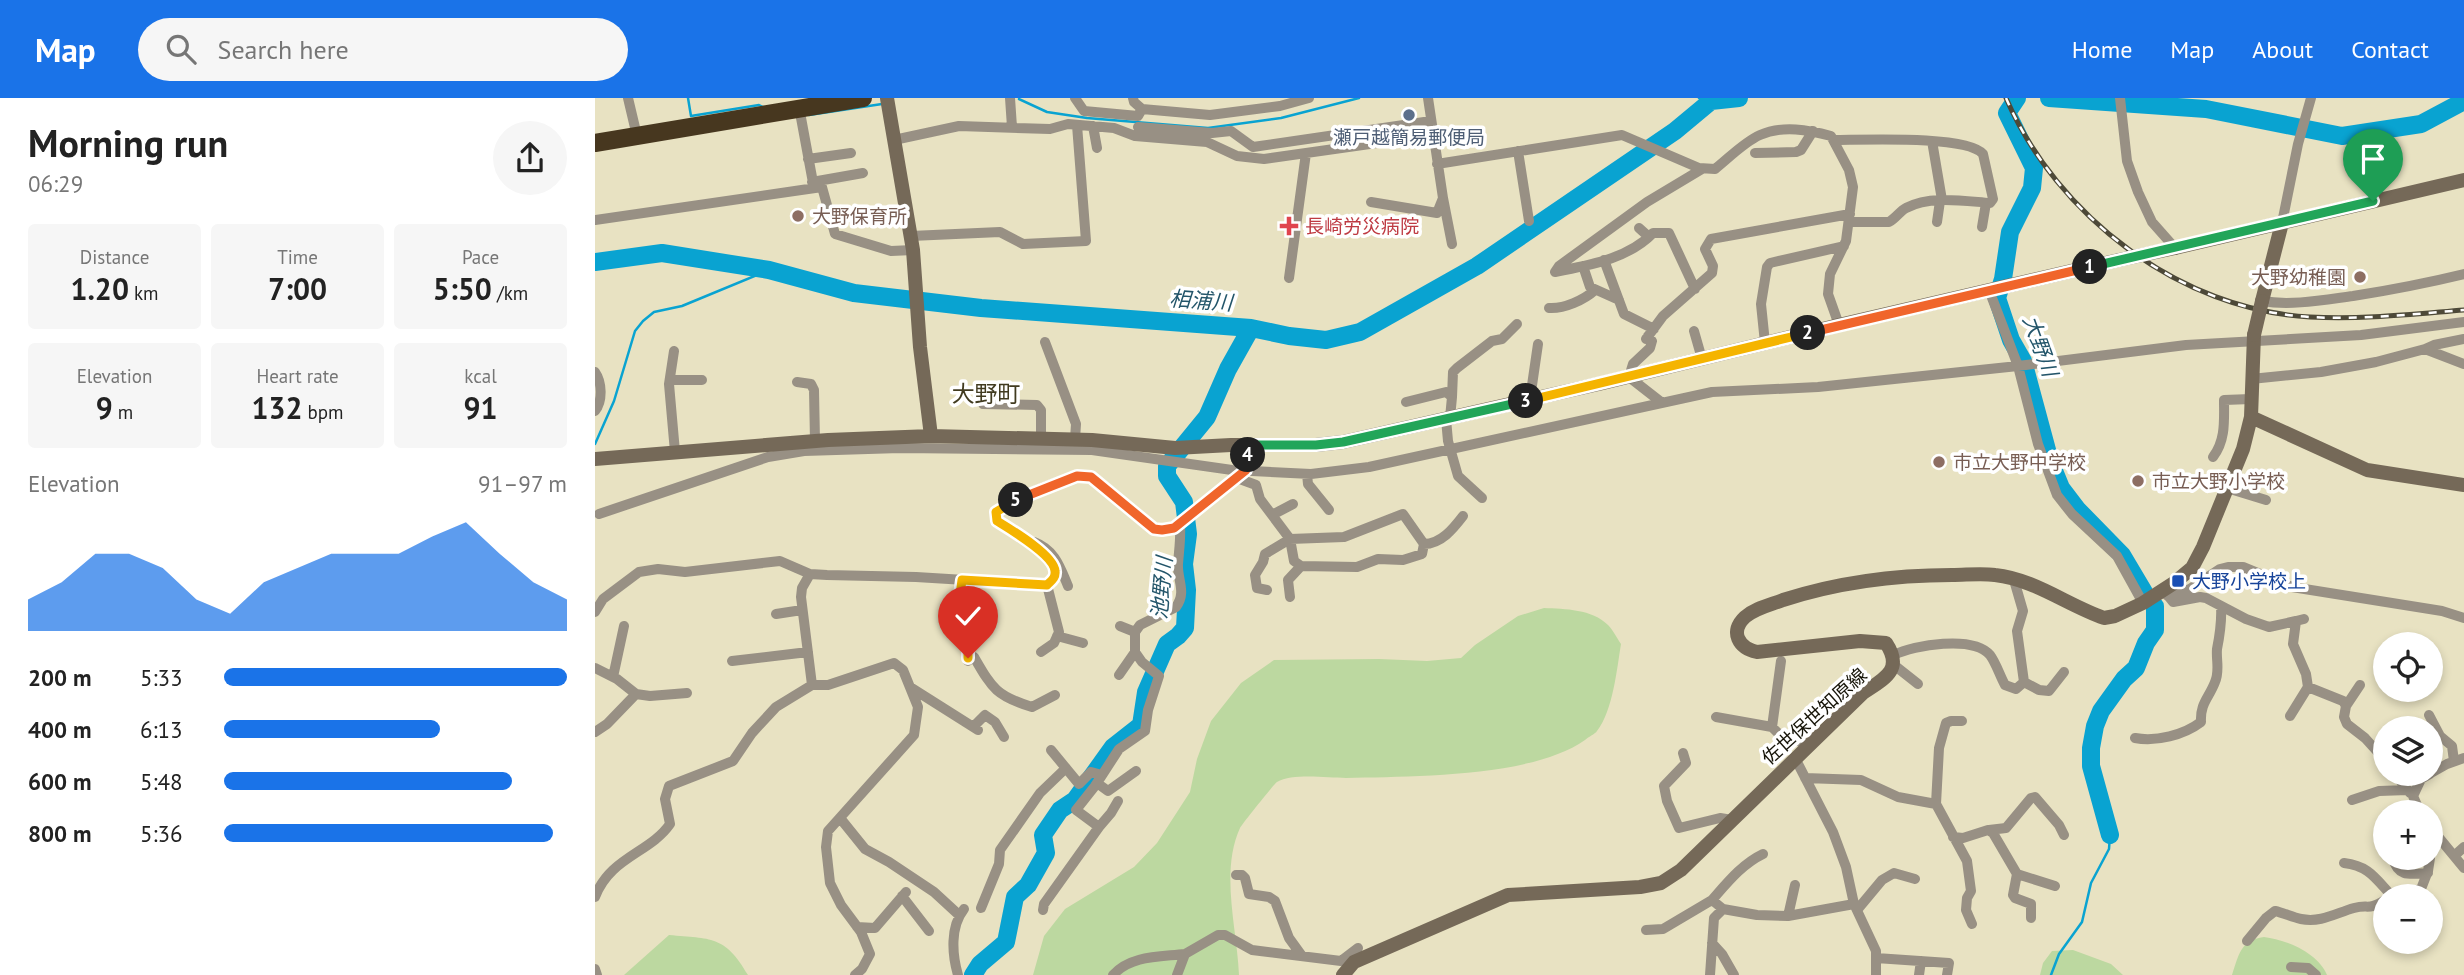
<!DOCTYPE html>
<html lang="en">
<head>
<meta charset="utf-8">
<style>
	:root { --surface:#fff; --page:#f6f6f6; --text:#222; --muted:#767676; --accent:#1a73e8 }
	body { margin:0; font-family:"PT Sans","Noto Sans JP",sans-serif; background:var(--page); color:var(--text); height:100vh; display:flex; flex-direction:column; font-size:26px; white-space:nowrap }
	* { box-sizing:border-box; margin:0 }
	p { font-size:23px; color:var(--muted) }
	.icon { flex:none; width:38px; height:38px; fill:none; stroke:currentColor; stroke-width:2; stroke-linecap:round; stroke-linejoin:round }
	.map { position:relative; flex:1; overflow:hidden }
	.panel { display:flex; flex-direction:column; background:var(--surface); width:595px }
	.panel>* { flex:none }
	.buttons { position:absolute; left:1778px; top:534px; display:grid; gap:14px }
	.buttons a { display:grid; place-items:center; width:70px; height:70px; border-radius:50%; background:var(--surface); box-shadow:0 4px 10px #0003; font-size:35px }
	.pin { position:absolute; display:grid; place-items:center; width:60px; height:60px; color:#fff; margin:-72px -30px; border-radius:50% 50% 50% 0; rotate:-45deg; box-shadow:0 0 7px #0007 }
	.pin .icon { rotate:45deg }
	.km { position:absolute; width:35px; height:35px; margin:-18px; border-radius:50%; background:#222; color:#fff; font-size:19px; line-height:35px; text-align:center }
	.round { display:grid; place-items:center; flex:none; width:74px; height:74px; border-radius:37px; background:var(--page) }
	.head { display:flex; align-items:center; justify-content:space-between; height:119px; padding:0 28px }
	h1 { font-size:38px; font-weight:700; line-height:52px }
	.figures { display:grid; grid-template-columns:repeat(3,1fr); gap:10px; height:119px; padding:7px 28px }
	.figures div { display:grid; align-content:center; border-radius:7px; background:var(--page); text-align:center }
	.figures b { font-size:30px; font-weight:700 }
	.figures small { font-size:19px; font-weight:400 }
	.figures p { font-size:19px }
	.chart { height:196px; padding:14px 28px }
	.chart p { display:flex; justify-content:space-between }
	.chart svg { width:100%; height:126px; margin-top:7px; fill:var(--accent); opacity:.7 }
	ul { padding:0 28px; list-style:none; font-size:23px }
	li { display:grid; grid-template-columns:112px 84px 1fr; align-items:center; height:52px }
	li i { height:18px; border-radius:9px; background:var(--accent) }
	header { display:flex; align-items:center; gap:42px; box-sizing:border-box; height:98px; padding:0 35px; background:var(--accent); color:#fff }
	header strong { font-size:33px }
	nav { display:flex; gap:38px; margin-inline-start:auto; font-size:24px }
	.search { width:490px; height:63px; background:var(--page); display:flex; align-items:center; gap:18px; box-sizing:border-box; padding:0 24px; border-radius:38px; color:var(--muted); font-size:26px }
	main { display:flex; flex:1; min-height:0 }
	.map>svg:first-child { display:block }
	.green { fill:#bcd8a0 }
	.lines { fill:none; stroke-linecap:round; stroke-linejoin:round }
	.stream { stroke:#09a3d1; stroke-width:2.5 }
	.river { stroke:#09a3d1; stroke-width:18 }
	.street { stroke:#989084; stroke-width:10 }
	.secondary { stroke:#756958; stroke-width:14 }
	.highway { stroke:#47371f; stroke-width:18 }
	.rail-casing { stroke:#4d4938; stroke-width:5 }
	.rail { stroke:#fff; stroke-width:2.5; stroke-dasharray:8; stroke-linecap:butt }
	.secondary-bridge { stroke:#756958; stroke-width:14 }
	.split-1-casing { stroke:#fff; stroke-width:14 }
	.split-2-casing { stroke:#fff; stroke-width:14 }
	.split-3-casing { stroke:#fff; stroke-width:14 }
	.split-4-casing { stroke:#fff; stroke-width:14 }
	.split-5-casing { stroke:#fff; stroke-width:14 }
	.split-6-casing { stroke:#fff; stroke-width:14 }
	.split-1 { stroke:#22a559; stroke-width:9 }
	.split-2 { stroke:#f0652b; stroke-width:9 }
	.split-3 { stroke:#f5b400; stroke-width:9 }
	.split-4 { stroke:#22a559; stroke-width:9 }
	.split-5 { stroke:#f0652b; stroke-width:9 }
	.split-6 { stroke:#f5b400; stroke-width:9 }
	.service-dot { fill:#5c6f8a; stroke:#fff; stroke-width:2.5 }
	.education-dot { fill:#8d6e63; stroke:#fff; stroke-width:2.5 }
	.health-dot { fill:#e0444e; stroke:#fff; stroke-width:2.5 }
	.transit-dot { fill:#1a4fb4; stroke:#fff; stroke-width:2.5 }
	.labels { text-anchor:middle; stroke-width:7; stroke-linejoin:round; paint-order:stroke }
	.service-label { font-size:19px; fill:#4e5e75; stroke:#fff }
	.education-label { font-size:19px; fill:#785e54; stroke:#fff; text-anchor:start }
	.health-label { font-size:19px; fill:#be3a42; stroke:#fff; text-anchor:start }
	.transit-label { font-size:19px; fill:#164399; stroke:#fff; text-anchor:start }
	.street-label { font-size:19px; fill:#161408; stroke:#fff }
	.water-label { font-size:21px; font-style:italic; fill:#23556a; stroke:#fff }
	.quarter-label { font-size:23px; fill:#413b20; stroke:#fff }
</style>
</head>
<body>
<header>
<strong>Map</strong>
<div class="search"><svg class="icon" aria-label="search" viewBox="0 0 24 24"><circle cx="10" cy="10" r="6"/><path d="M15 15l6 6"/></svg>Search here</div>
<nav><a>Home</a><a>Map</a><a>About</a><a>Contact</a></nav>
</header>
<main>
<section class="panel">
<div class="head"><div><h1>Morning run</h1><p>06:29</p></div><a class="round"><svg class="icon" aria-label="share" viewBox="0 0 24 24"><path d="M12 15V3M7 8l5-5 5 5M5 13v7h14v-7"/></svg></a></div>
<div class="figures">
<div><p>Distance</p><b>1.20<small> km</small></b></div>
<div><p>Time</p><b>7:00</b></div>
<div><p>Pace</p><b>5:50<small> /km</small></b></div>
</div>
<div class="figures">
<div><p>Elevation</p><b>9<small> m</small></b></div>
<div><p>Heart rate</p><b>132<small> bpm</small></b></div>
<div><p>kcal</p><b>91</b></div>
</div>
<div class="chart"><p><span>Elevation</span>91–97 m</p>
<svg viewBox="0 0 160 44" preserveAspectRatio="none"><path d="M0 44V33L10 27L20 17L30 17L40 22L50 33L60 38L70 27L80 22L90 17L100 17L110 17L120 11L130 6L140 17L150 27L160 33V44z"/></svg>
</div>
<ul>
<li><b>200 m</b>5:33<i style="width:100%"></i></li>
<li><b>400 m</b>6:13<i style="width:63%"></i></li>
<li><b>600 m</b>5:48<i style="width:84%"></i></li>
<li><b>800 m</b>5:36<i style="width:96%"></i></li>
</ul>
</section>
<div class="map">
<svg width="1869" height="877" viewBox="0 0 1869 877">
	<rect width="100%" height="100%" fill="#e8e2c2"/>
	<path class="green" d="M949,510C970,511 997,511 1013,527C1018,532 1022,540 1026,546C1022,570 1018,613 1002,633C1000,636 993,639 990,642C936,680 816,678 751,680C732,680 698,675 682,684C679,686 647,726 645,730C625,774 642,830 644,877H438L449,838L470,811L539,769L562,745L595,694L602,661L616,623L646,585L679,562L784,561L832,563L866,560L880,547L923,518Z
		M74,837C116,841 130,837 153,877H29Z
		M1669,839C1692,842 1723,855 1732,877H1637C1644,857 1645,842 1669,839Z
		M1478,852L1516,866L1528,877H1445L1448,865L1457,853Z"/>
	<g class="lines">
		<path class="stream" d="M93,0L96,18L164,7L168,9
			M1104,0L1116,3
			M424,1L452,14L492,20L613,30L686,20L764,0
			M214,17L287,6
			M0,346L19,303L40,233L48,223L59,214L87,208L174,172
			M1456,877L1464,856L1487,824L1496,785L1514,751L1515,737"/>
		<path class="river" d="M1422,0L1412,15L1439,70L1437,90L1415,134L1408,181L1402,200L1416,242L1428,263L1455,363L1466,390L1482,411L1527,457L1549,494
			M1454,0L1611,11L1747,38L1826,26L1869,3
			M0,164L67,155L174,172L259,195L386,210L656,230L694,238L731,242L765,234L882,168L1080,33L1116,3L1144,0
			M1515,737L1496,668V650L1500,628L1506,613L1529,581L1541,570L1551,545L1560,532V508
			M378,877L385,866L411,844L420,799L433,787L451,755L448,737L465,712L480,702L518,649L546,627L551,594L572,546L583,538L590,530L592,492L589,466L593,436L589,404L572,378V368L612,319L633,271L656,230"/>
		<path class="street" d="M33,0L42,38
			M415,0L417,29
			M480,0L489,13L543,18L547,11
			M538,0L539,4L547,11L615,17L685,8L714,0
			M1525,0L1532,63L1543,94L1557,124L1580,150
			M204,9L219,90
			M498,28L502,50
			M543,29L617,35L636,33L658,49L836,23
			M299,42L364,28L455,31L473,26L519,30L540,38L612,44L642,58L669,61L838,37
			M1239,42C1267,42 1372,37 1388,56L1398,101L1395,105C1369,103 1335,97 1311,110C1305,113 1301,120 1294,124H1254
			M1337,43L1347,102
			M923,53L934,123
			M1160,55L1201,54L1206,52L1218,33
			M213,61L256,55
			M842,66L1027,37L1104,70L1120,71C1134,60 1149,44 1165,37C1188,27 1214,32 1236,38L1254,72L1258,89L1251,143L1235,176L1233,196L1244,227
			M217,84L268,75
			M848,100L857,146
			M776,104L842,115L848,100L833,0
			M0,122L227,89L240,136L296,153L318,152
			M1342,124L1345,103
			M1687,125L1703,46L1716,0
			M1387,129L1391,105
			M1044,130L1054,139
			M316,138L405,134L428,146L491,143L482,27
			M1009,162L1029,216L1059,231
			M988,168L995,189L1024,202
			M694,180L711,55
			M1100,191L1074,135H1058C1033,161 994,167 960,174L964,168L1052,104L1107,71
			M1394,192L1423,268L1443,346L1462,397L1477,416L1522,458L1548,505
			M1667,203C1696,208 1728,202 1758,198C1795,192 1832,185 1869,176
			M954,210C969,211 989,202 1000,192
			M1099,233L1107,261
			M1053,238L1057,243L1055,250L1038,266L1034,279L1066,304
			M1051,241L1068,218L1117,175L1118,168L1110,151L1116,141L1255,116
			M450,244L481,326L480,341
			M1170,245L1166,206L1172,169L1175,165L1249,148
			M1830,251L1839,247L1869,241
			M79,253L74,286L80,354
			M0,274C7,284 8,303 0,313
			M1656,281L1726,274L1781,264L1830,251L1869,266
			M75,282H107
			M202,284L216,286L219,292L220,343
			M857,299L858,274L862,270L897,243L907,241L922,226
			M935,301L943,246
			M811,304L851,294L857,299L855,320
			M388,306L442,307L446,312V340
			M851,321L853,343L863,378L887,400
			M1618,359C1631,342 1629,322 1629,302L1656,301
			M712,376L713,386L734,412
			M642,380L661,387L665,401L695,441L749,439L808,416L829,446L827,456L808,462L783,461L762,469L706,468L699,463L695,441L670,456L668,464L660,477L662,490L672,492
			M1632,390L1671,402
			M4,416L173,359L209,353L305,350L497,352L637,372L716,376L774,369L1117,294L1223,289L1423,268L1591,247L1766,237L1869,224
			M677,417L698,406
			M439,444C460,452 465,469 473,488
			M829,446C846,446 858,431 868,418
			M215,476L207,490L206,499L217,587
			M367,482L361,526L373,537V563
			M1567,493L1574,499L1595,491L1625,471L1633,469H1648L1697,489L1847,513L1869,520
			M695,499L693,482L706,468
			M1574,499L1578,504L1605,499L1611,500L1651,521L1674,529L1701,523
			M0,514L8,501L44,474L63,471L90,474L185,463L215,476L232,477L321,479L452,487C456,483 461,480 460,473C459,457 415,432 402,423L401,414C417,402 478,373 496,379C507,383 546,421 559,431L567,432L579,430L651,372L655,347
			M181,516L207,512
			M1709,521L1701,523L1698,546L1711,576L1713,589L1748,603L1751,608L1749,619L1752,626L1770,640L1790,662
			M525,528L540,534
			M462,538L488,545
			M446,554L459,545L464,534L452,487
			M1299,557C1319,547 1378,537 1395,557C1401,565 1405,578 1410,587L1421,591L1429,584L1422,533L1428,513L1419,482
			M373,560L379,559C397,590 401,598 437,609L460,597
			M137,563L213,554
			M1299,567L1323,586
			M0,570L22,581L41,596L12,626L0,634
			M524,577L540,554V534L545,527L581,509C592,494 582,482 583,466C584,452 586,440 585,426
			M18,579L29,528
			M1429,584L1444,592L1454,593L1469,574
			M315,589L383,632
			M41,596L55,598L92,595
			M1751,608L1765,587
			M1834,617L1845,638L1857,648L1859,663
			M1695,618L1713,589
			M1121,619L1177,629L1187,639L1214,646
			M1367,623H1356L1351,625L1344,650L1341,706L1372,763L1376,793L1372,800L1371,812L1377,826
			M378,629L390,617L400,624L409,639
			M1177,629L1186,563
			M1540,640C1561,644 1589,637 1606,624C1605,605 1614,600 1620,584C1625,573 1621,562 1622,551C1625,536 1627,524 1626,508
			M456,652L484,686L496,674L507,677
			M1200,660L1238,734L1251,769L1259,806L1281,853V877
			M1836,675L1852,666L1869,660
			M1800,676L1815,695
			M1210,680L1266,682L1303,699L1341,706
			M502,685L513,693L541,673
			M1069,688L1072,703L1084,730L1125,720L1137,722
			M1069,688L1091,665L1088,655
			M1757,702L1784,693L1813,692
			M523,703L516,715L504,729L481,712L500,688L524,651L550,633L553,612L564,578L547,564L540,554
			M1825,714L1818,698L1826,681L1835,676
			M245,720L270,751L294,764L339,794L364,817
			M1836,730L1869,770
			M1394,732L1411,730L1436,700L1440,699L1464,727L1469,737
			M1358,739L1368,740L1393,732L1398,735L1422,776L1460,788
			M1859,758L1869,749
			M1798,760C1803,780 1816,776 1833,775
			M1749,765C1774,768 1780,780 1797,798
			M1422,776L1418,797L1420,800L1436,806V820
			M641,777H647L650,780L654,796L674,799L680,803L694,840L707,858
			M307,798L334,833
			M1797,798L1826,791L1833,773L1835,760
			M0,799C15,759 55,755 75,726L70,701L74,688L138,663L157,635L181,609L217,587H233L299,565L308,572L323,609L319,637L233,733L231,749L235,785L246,807L266,834L275,856L267,871L260,877
			M1117,802C1132,785 1147,766 1168,756
			M386,810L404,766L405,752L445,695L471,670
			M448,812L449,806L504,729
			M1262,812L1287,782L1299,775L1320,781
			M1193,818L1200,787
			M262,829L280,830L311,794
			M1051,832L1068,831L1117,802L1128,811
			M1652,843L1671,820L1680,813C1689,815 1697,819 1706,821C1726,825 1741,815 1759,810C1774,806 1773,813 1790,802
			M1117,845L1127,856L1139,877
			M590,856L623,837H630L657,852L746,863L763,850
			M1281,860L1354,865L1352,877
			M1696,869L1713,870L1721,877
			M0,871L2,877
			M363,877C357,856 355,829 369,811
			M518,877C536,857 565,859 590,856L582,877
			M1115,877L1119,820L1128,811L1162,817L1193,818L1259,806
			M1324,877L1326,863"/>
		<path class="secondary" d="M292,0L318,152L325,249L336,338
			M1580,150L1869,82
			M1667,203L1687,125
			M1656,319L1772,372L1869,387
			M0,361L233,342L336,338L497,342L580,350L636,347H721L748,344L1008,285L1244,227L1524,162
			M748,877L759,864L913,797L1045,789L1066,785L1086,772L1268,595C1289,581 1309,572 1291,545L1265,543L1162,554C1144,550 1134,534 1150,519C1160,510 1175,507 1188,502C1244,484 1299,477 1357,477C1371,477 1386,475 1400,477C1439,481 1472,507 1509,520L1520,518L1548,505L1579,485L1597,470L1608,449L1648,351L1656,319L1659,237"/>
		<path class="highway" d="M0,45L268,0"/>
		<g class="rail-casing">
			<path id="rail" d="M1411,0C1462,118 1585,212 1715,219C1765,222 1819,216 1869,212"/>
		</g>
		<use href="#rail" class="rail"/>
		<path class="secondary-bridge" d="M1524,162L1580,150
			M1659,237L1667,203"/>
	</g>
	<g class="lines">
		<g class="split-1-casing">
			<path id="split-1" d="M1495,169L1778,103"/>
		</g>
		<g class="split-2-casing">
			<path id="split-2" d="M1213,235L1495,169"/>
		</g>
		<g class="split-3-casing">
			<path id="split-3" d="M931,303L1213,235"/>
		</g>
		<g class="split-4-casing">
			<path id="split-4" d="M653,357L655,347H721L748,344L931,303"/>
		</g>
		<g class="split-5-casing">
			<path id="split-5" d="M421,402L482,378L496,379L559,431L567,432L579,430L651,372L653,357"/>
		</g>
		<g class="split-6-casing">
			<path id="split-6" d="M373,560V537L361,526L367,482L452,487C456,483 461,480 460,473C459,457 415,431 402,423L401,414L421,402"/>
		</g>
		<use href="#split-1" class="split-1"/>
		<use href="#split-2" class="split-2"/>
		<use href="#split-3" class="split-3"/>
		<use href="#split-4" class="split-4"/>
		<use href="#split-5" class="split-5"/>
		<use href="#split-6" class="split-6"/>
	</g>
	<circle class="service-dot" cx="814" cy="17" r="7"/>
	<g class="education-dot">
		<circle cx="203" cy="118" r="7"/>
		<circle cx="1765" cy="179" r="7"/>
		<circle cx="1344" cy="364" r="7"/>
		<circle cx="1543" cy="383" r="7"/>
	</g>
	<path class="health-dot" d="M690.5 117.5h7v7h7v7h-7v7h-7v-7h-7v-7h7z"/>
	<rect class="transit-dot" x="1576" y="476" width="14" height="14" rx="3.5"/>
	<g class="labels">
		<g class="service-label">
			<text x="814" y="46">瀬戸越簡易郵便局</text>
		</g>
		<g class="education-label">
			<text x="217" y="125">大野保育所</text>
			<text x="1751" y="186" text-anchor="end">大野幼稚園</text>
			<text x="1358" y="371">市立大野中学校</text>
			<text x="1557" y="390">市立大野小学校</text>
		</g>
		<g class="health-label">
			<text x="710" y="135">長崎労災病院</text>
		</g>
		<g class="transit-label">
			<text x="1597" y="490">大野小学校上</text>
		</g>
		<g class="street-label">
			<text transform="translate(1219 618) rotate(-42)" y="7">佐世保世知原線</text>
		</g>
		<g class="water-label">
			<text transform="translate(606 203) rotate(4)" y="7">相浦川</text>
			<text transform="translate(1445 248) rotate(70)" y="7">大野川</text>
			<text transform="translate(567 490) rotate(-85)" y="7">池野川</text>
		</g>
		<g class="quarter-label">
			<text x="391" y="304">大野町</text>
		</g>
	</g>
</svg>
<div class="buttons">
<a><svg class="icon" aria-label="locate" viewBox="0 0 24 24"><circle cx="12" cy="12" r="6"/><path d="M12 2v4M12 18v4M2 12h4M18 12h4"/></svg></a>
<a><svg class="icon" aria-label="layers" viewBox="0 0 24 24"><path d="M12 4l9 5-9 5-9-5zM3 14l9 5 9-5"/></svg></a>
<a>+</a>
<a>−</a>
</div>
<div class="pin" style="left:1778px;top:103px;background:#1e9e55"><svg class="icon" aria-label="arrive" viewBox="0 0 24 24"><path d="M6 21V4h12l-3 4 3 4H6"/></svg></div>
<div class="pin" style="left:373px;top:560px;background:#d93025"><svg class="icon" aria-label="check" viewBox="0 0 24 24"><path d="M5 12l5 5 9-10"/></svg></div>
<b class="km" style="left:1495px;top:169px">1</b>
<b class="km" style="left:1213px;top:235px">2</b>
<b class="km" style="left:931px;top:303px">3</b>
<b class="km" style="left:653px;top:357px">4</b>
<b class="km" style="left:421px;top:402px">5</b>
</div>
</main>
</body>
</html>
